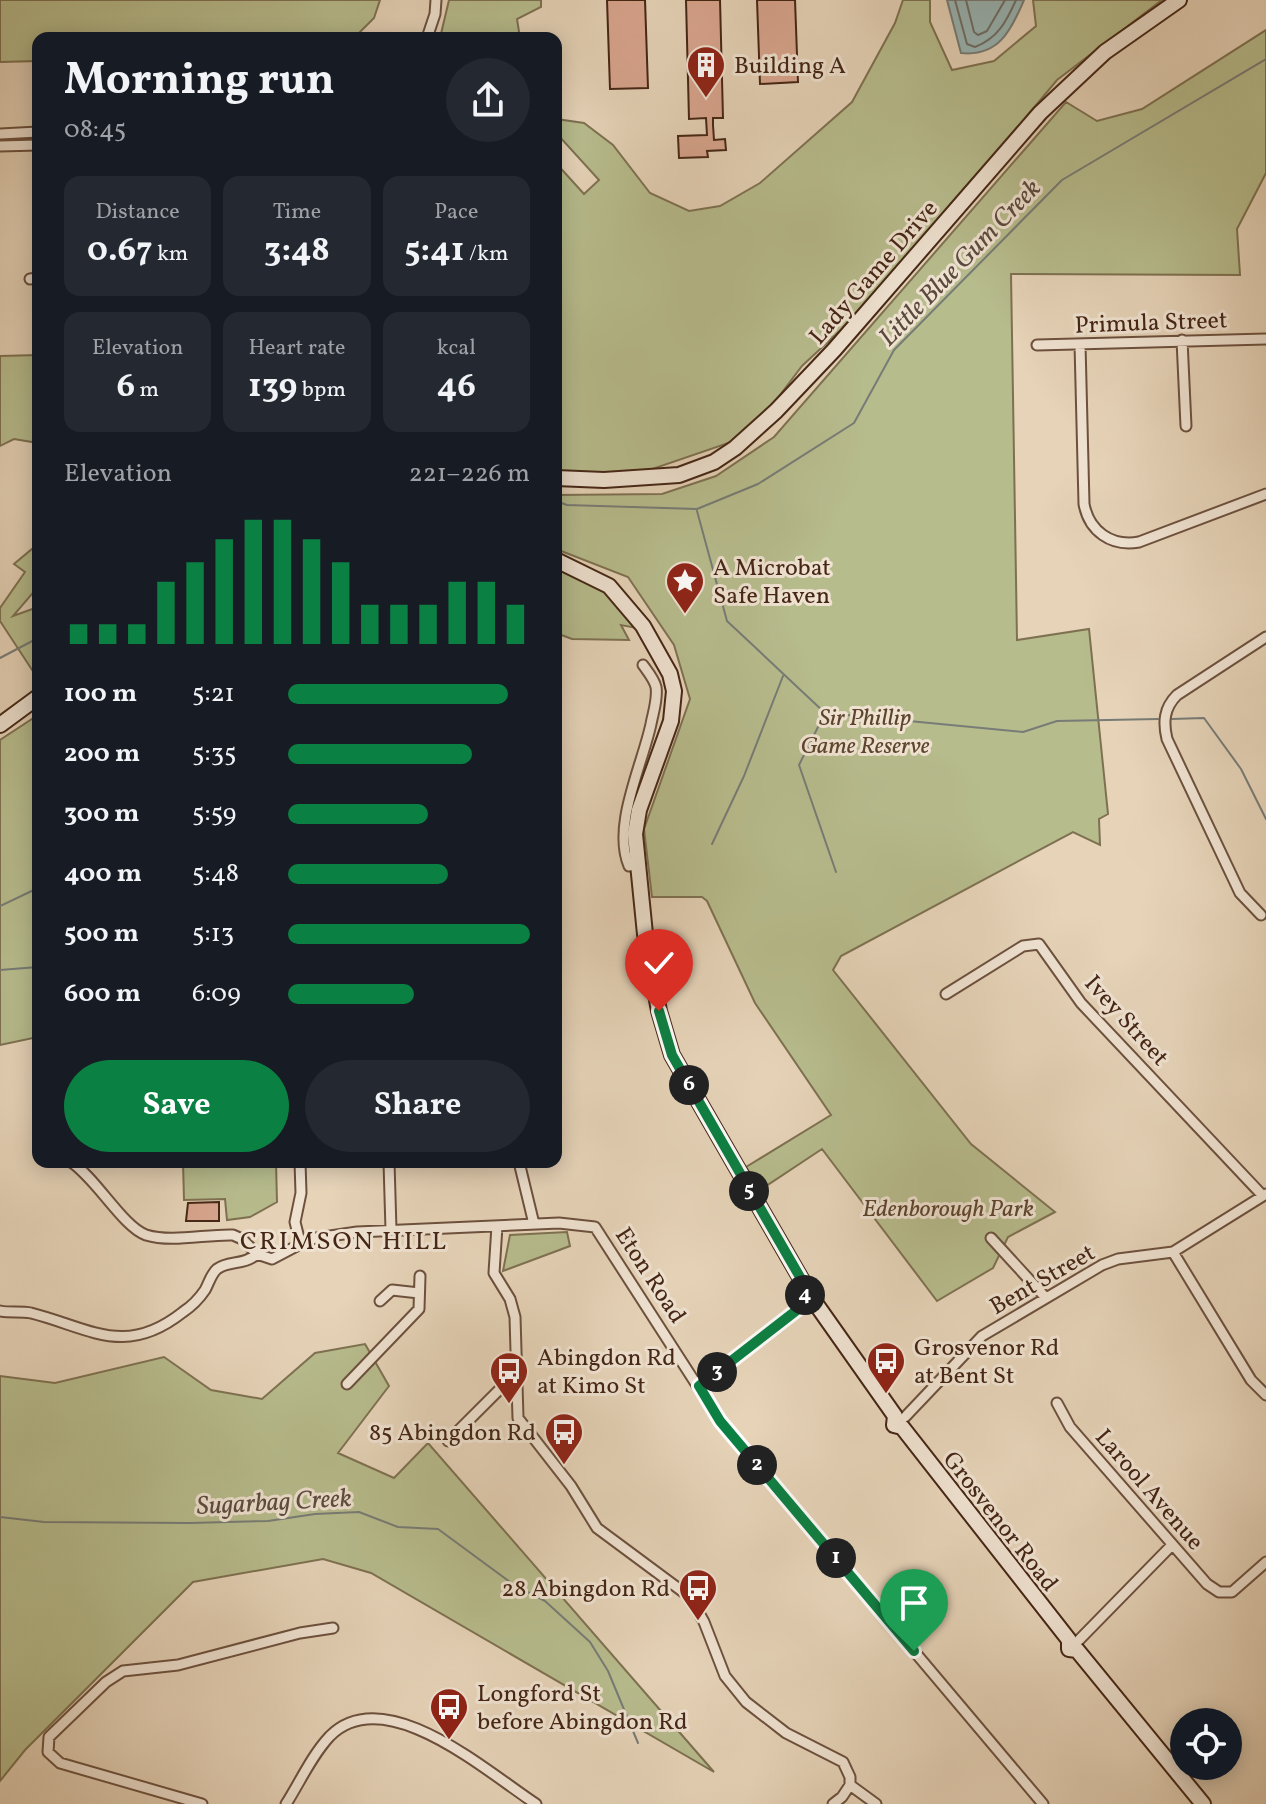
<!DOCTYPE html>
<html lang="en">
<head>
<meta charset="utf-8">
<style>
	:root { --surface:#171b24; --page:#242831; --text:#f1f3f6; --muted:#9ea1a6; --accent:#0b8043 }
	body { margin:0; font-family:Vollkorn,serif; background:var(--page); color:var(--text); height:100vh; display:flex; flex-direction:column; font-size:30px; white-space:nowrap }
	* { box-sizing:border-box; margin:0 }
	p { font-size:26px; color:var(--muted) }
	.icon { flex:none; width:44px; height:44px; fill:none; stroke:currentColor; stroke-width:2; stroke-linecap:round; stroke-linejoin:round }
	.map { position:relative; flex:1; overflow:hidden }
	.details { position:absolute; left:32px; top:32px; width:530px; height:1136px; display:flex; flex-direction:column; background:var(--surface); border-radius:16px; box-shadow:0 4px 20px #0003 }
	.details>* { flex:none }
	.fabs { position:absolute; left:1170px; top:1708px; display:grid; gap:16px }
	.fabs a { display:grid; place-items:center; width:72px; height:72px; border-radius:50%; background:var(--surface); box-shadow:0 4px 20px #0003; font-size:40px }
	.pin { position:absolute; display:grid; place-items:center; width:68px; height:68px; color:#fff; margin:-82px -34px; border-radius:50% 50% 50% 0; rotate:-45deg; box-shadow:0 0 8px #0007 }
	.pin .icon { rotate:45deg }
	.km { position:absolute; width:40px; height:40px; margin:-20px; border-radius:50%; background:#222; color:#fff; font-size:22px; line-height:40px; text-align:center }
	.round { display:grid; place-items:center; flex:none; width:84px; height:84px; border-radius:42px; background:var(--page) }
	.overview { display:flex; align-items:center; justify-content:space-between; height:136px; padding:0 32px }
	h1 { font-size:44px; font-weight:700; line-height:60px }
	.figures { display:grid; grid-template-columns:repeat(3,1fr); gap:12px; height:136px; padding:8px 32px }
	.figures div { display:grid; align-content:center; border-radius:16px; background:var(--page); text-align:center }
	.figures b { font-size:34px; font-weight:700 }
	.figures small { font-size:22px; font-weight:400 }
	.figures p { font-size:22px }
	.chart { height:224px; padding:16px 32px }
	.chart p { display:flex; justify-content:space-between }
	.chart svg { width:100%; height:144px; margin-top:8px; stroke:var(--accent); stroke-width:6 }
	.cta { display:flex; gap:16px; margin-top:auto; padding:16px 32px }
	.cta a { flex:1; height:92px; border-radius:48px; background:var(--accent); color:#fff; font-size:32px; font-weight:700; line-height:92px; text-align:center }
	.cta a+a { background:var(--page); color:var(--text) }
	ul { padding:0 32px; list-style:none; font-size:26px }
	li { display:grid; grid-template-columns:128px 96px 1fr; align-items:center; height:60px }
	li i { height:20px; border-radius:10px; background:var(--accent) }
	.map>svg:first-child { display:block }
	.green { fill:#b7bc8d; stroke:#7e7151; stroke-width:2 }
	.water { fill:#98b6b7; stroke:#777c76; stroke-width:2 }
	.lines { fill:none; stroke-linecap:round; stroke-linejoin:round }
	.shore { stroke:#6e6e66; stroke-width:2 }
	.stream { stroke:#777c76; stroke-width:2 }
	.building { fill:#d8a58e; stroke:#452615; stroke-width:2 }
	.street-casing { stroke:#6d513e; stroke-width:13 }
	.secondary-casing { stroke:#452615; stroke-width:18 }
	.street { stroke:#efe2d1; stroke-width:9 }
	.secondary { stroke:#efe2d1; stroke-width:14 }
	.route-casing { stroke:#fff; stroke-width:16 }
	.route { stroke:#0b8043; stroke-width:10 }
	.labels { text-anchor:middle; stroke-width:6; stroke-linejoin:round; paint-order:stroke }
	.poi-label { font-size:24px; fill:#452615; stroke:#efe2d1; text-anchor:start }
	.street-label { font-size:24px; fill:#452615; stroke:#efe2d1 }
	.park-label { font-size:24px; font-style:italic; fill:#5c442d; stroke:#efe2d1 }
	.water-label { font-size:26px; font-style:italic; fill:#5a4a3e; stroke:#efe2d1 }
	.neighbourhood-label { font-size:26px; letter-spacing:2px; fill:#452615; stroke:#efe2d1 }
</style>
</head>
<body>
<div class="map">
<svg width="1266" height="1804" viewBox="0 0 1266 1804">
	<rect width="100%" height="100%" fill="#e6d3b8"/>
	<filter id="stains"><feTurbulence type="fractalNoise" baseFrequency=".0025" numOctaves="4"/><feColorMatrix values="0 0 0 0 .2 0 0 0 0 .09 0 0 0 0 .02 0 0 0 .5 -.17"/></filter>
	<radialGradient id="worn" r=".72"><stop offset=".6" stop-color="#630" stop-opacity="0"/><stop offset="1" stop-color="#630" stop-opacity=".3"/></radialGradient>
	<path class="green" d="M0,0H380L374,18L354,38H38V61L0,62Z
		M449,0H541V7L517,19L520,38H440Z
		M903,0H930V22L952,70L994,61L1036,26L1033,0H1162L1057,80L875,298L802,366L749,436L629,477L556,472V163L584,194L599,180L559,136L556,138V119L584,123L613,145L650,193L689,211L720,206L760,183L852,102L895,23Z
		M1266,30V173L1237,229L1240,275L1011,274L1017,640L1089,629L1108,814L1099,819L1100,845L1073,832L841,956L833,970L971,1144L1055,1212L1008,1237L993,1268L937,1301L822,1149L760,1190L746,1167L831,1115L755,1003L707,901L702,897H652L644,829L690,699L674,645L628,577L556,549V495L662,494L716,476L774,437L1066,102L1097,121L1142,109Z
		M38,355V443L14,439L0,446V356Z
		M38,544V587L13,616L38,607V679L0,621V608L25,572L14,564Z
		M556,567L598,583L642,629L621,625L629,640L572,639L556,633Z
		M38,715V1037L0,1045V740Z
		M183,1162H276L277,1202L250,1217L227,1220L225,1199L184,1200Z
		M567,1232L570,1246L503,1271L510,1235Z
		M365,1344L389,1386L338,1453L394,1478L428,1443L714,1772L371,1573L323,1559L193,1582L25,1750L0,1781V1376L55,1383L164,1357L211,1390L262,1399L315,1353Z"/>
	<path class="water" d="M947,0H1024C1011,31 998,57 961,53Z"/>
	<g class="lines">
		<path class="shore" d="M955,0L967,44L975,47C998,38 1006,22 1016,0
			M966,0L974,32L978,35L987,31L1005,0"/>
		<path class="stream" d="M556,501L567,505L697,509L758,484L854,423L894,350L1062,180L1266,59
			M697,511L727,621L825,713L799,765L836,872
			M0,658L38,638
			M826,713L1023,732L1057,721L1158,719
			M1172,719L1204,718L1241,769L1266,819
			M712,844L744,776L783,676
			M0,906L38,888
			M0,970L38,967
			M0,1517L44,1522L190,1523L268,1521L315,1514L359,1512L398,1527L438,1529L514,1585L545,1601L590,1642L608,1671L638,1743"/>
	</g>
	<path class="building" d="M607,0H645L648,88L610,89Z
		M686,0H720L723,118H713V125L714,140L725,139L726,150L707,151L708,157L679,158L678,136L707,135L706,118L689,119Z
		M757,0H795L798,82L760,84Z
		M219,1202V1221H186L188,1203Z"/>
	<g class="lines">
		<g class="street-casing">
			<path id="street" d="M427,38L435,14L436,0
				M0,134L38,132
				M0,146L38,145
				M30,279L38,278
				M1182,340L1186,426
				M1080,344L1084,504C1089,531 1111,547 1139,542L1266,494
				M1037,345L1266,339
				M636,865L629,866C612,826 642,766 651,724C653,713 658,699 656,687C654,679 648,672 643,665
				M1261,915L1240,893L1167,739C1163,722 1164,708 1177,695L1266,637
				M946,994L1023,946L1039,944L1081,1003L1263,1196
				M71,1162C96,1178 123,1227 146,1235C172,1243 206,1234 233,1235L242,1239L257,1254
				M300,1162L301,1193L295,1222L300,1242
				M389,1162L391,1230
				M519,1162L534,1224
				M497,1226L494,1273L510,1299L515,1317L518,1418L571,1486L597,1528L690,1597L704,1622L725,1676L746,1702L786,1733L843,1762L850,1777V1785L842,1797L833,1804
				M991,1238L1046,1298
				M1173,1252L1251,1380L1266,1395
				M380,1301L392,1290L419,1293
				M0,1311C10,1313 21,1311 31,1313C90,1328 125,1358 183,1312C192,1306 199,1299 205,1290C209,1283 211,1274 217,1269C229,1260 243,1266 257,1254L272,1259L310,1239L357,1232L559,1223L595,1227L720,1421L1043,1804
				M347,1384L419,1309L420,1276
				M699,1386L806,1303
				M1057,1403L1070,1427L1207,1584L1219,1592H1232L1266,1562
				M905,1417L982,1336L1102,1265L1118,1259L1173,1252L1266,1194
				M448,1441L515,1374
				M1079,1640L1171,1546
				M850,1785L876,1804
				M202,1804L60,1763L48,1752L49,1737L106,1682L123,1671L178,1665L300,1633L333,1628
				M286,1804C300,1782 312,1755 330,1736C385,1681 487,1772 536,1804"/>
		</g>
		<g class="secondary-casing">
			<path id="secondary" d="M556,478L604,480L679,475L714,462L735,448L776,411L834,350L1040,113L1105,52L1179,0
				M556,560L609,586L643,626L670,674L674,691L671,721L639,810L635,834L645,934L659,1011L672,1055L808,1291
				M0,725L38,697
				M816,1304L895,1416L894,1425L902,1427L1069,1640
				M1069,1640V1649L1077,1650L1203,1804"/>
		</g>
		<use href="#street" class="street"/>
		<use href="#secondary" class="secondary"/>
	</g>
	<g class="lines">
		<g class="route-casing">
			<path id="route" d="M659,1011L672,1055L808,1291L804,1297L806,1303L699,1386L720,1421L914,1651"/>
		</g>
		<use href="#route" class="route"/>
	</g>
	<defs>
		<g id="building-pin" transform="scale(2)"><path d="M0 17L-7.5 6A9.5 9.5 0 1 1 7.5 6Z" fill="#8f2418" stroke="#efe2d1"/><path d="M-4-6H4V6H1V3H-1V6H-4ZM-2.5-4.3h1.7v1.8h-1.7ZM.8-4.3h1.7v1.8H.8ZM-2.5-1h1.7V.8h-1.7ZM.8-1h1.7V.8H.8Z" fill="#fff"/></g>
		<g id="sight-pin" transform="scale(2)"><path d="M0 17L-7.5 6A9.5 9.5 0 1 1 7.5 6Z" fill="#8f2418" stroke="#efe2d1"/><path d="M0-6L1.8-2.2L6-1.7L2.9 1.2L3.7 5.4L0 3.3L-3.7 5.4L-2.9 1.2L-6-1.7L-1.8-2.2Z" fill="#fff"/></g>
		<g id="bus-pin" transform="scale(2)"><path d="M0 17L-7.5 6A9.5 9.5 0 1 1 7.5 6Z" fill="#8f2418" stroke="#efe2d1"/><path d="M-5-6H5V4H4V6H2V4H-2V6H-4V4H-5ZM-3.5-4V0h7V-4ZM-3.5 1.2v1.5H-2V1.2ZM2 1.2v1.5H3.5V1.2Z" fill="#fff"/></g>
	</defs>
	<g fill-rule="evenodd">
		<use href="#building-pin" x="706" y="65"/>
		<use href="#sight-pin" x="685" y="581"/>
		<use href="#bus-pin" x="886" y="1361"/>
		<use href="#bus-pin" x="509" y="1371"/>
		<use href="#bus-pin" x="564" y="1432"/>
		<use href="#bus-pin" x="698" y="1588"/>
		<use href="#bus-pin" x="449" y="1707"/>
	</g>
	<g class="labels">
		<g class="poi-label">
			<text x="734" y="73">Building A</text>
			<text x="713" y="575">A Microbat<tspan x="713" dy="28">Safe Haven</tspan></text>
			<text x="914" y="1355">Grosvenor Rd<tspan x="914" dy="28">at Bent St</tspan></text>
			<text x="537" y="1365">Abingdon Rd<tspan x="537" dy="28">at Kimo St</tspan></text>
			<text x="536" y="1440" text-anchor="end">85 Abingdon Rd</text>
			<text x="670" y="1596" text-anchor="end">28 Abingdon Rd</text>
			<text x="477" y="1701">Longford St<tspan x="477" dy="28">before Abingdon Rd</tspan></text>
		</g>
		<g class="street-label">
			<text transform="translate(873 272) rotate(-49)" y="8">Lady Game Drive</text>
			<text transform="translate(1151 322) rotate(-2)" y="8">Primula Street</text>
			<text transform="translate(1127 1020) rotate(48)" y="8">Ivey Street</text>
			<text transform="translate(651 1275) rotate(57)" y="8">Eton Road</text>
			<text transform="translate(1042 1279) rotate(-30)" y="8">Bent Street</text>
			<text transform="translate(1150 1489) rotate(49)" y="8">Larool Avenue</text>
			<text transform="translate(1001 1521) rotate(52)" y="8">Grosvenor Road</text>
		</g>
		<g class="park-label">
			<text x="865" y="725">Sir Phillip<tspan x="865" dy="28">Game Reserve</tspan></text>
			<text x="948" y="1216">Edenborough Park</text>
		</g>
		<g class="water-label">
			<text transform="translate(959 262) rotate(-46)" y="9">Little Blue Gum Creek</text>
			<text transform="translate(274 1501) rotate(-3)" y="9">Sugarbag Creek</text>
		</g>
		<g class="neighbourhood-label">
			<text x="344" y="1249">CRIMSON HILL</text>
		</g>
	</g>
	<rect width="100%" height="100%" filter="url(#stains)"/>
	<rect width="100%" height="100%" fill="url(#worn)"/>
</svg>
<div class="fabs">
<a><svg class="icon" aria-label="locate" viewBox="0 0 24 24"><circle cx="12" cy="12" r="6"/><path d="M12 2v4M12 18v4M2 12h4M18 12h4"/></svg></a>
</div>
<div class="pin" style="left:914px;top:1651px;background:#1e9e55"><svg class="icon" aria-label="arrive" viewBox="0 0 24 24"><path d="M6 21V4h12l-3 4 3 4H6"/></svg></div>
<div class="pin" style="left:659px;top:1011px;background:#d93025"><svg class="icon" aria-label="check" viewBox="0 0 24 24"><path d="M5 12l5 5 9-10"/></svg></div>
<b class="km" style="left:836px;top:1558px">1</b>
<b class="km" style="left:757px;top:1465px">2</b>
<b class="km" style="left:717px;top:1372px">3</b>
<b class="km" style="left:805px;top:1295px">4</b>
<b class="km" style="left:749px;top:1191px">5</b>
<b class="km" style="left:689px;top:1085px">6</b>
<section class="details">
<div class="overview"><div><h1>Morning run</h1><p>08:45</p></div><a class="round"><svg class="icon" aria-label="share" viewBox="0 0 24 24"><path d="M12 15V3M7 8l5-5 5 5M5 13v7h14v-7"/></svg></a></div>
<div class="figures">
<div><p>Distance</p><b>0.67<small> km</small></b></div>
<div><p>Time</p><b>3:48</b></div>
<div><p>Pace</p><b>5:41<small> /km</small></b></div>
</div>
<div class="figures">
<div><p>Elevation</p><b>6<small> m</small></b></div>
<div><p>Heart rate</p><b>139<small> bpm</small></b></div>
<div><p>kcal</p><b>46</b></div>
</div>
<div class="chart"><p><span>Elevation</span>221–226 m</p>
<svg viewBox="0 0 160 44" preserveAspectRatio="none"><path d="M5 44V38M15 44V38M25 44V38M35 44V25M45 44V19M55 44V12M65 44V6M75 44V6M85 44V12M95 44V19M105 44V32M115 44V32M125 44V32M135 44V25M145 44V25M155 44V32"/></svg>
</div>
<ul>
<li><b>100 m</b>5:21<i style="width:91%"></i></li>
<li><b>200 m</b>5:35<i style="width:76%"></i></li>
<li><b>300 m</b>5:59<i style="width:58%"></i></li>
<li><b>400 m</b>5:48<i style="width:66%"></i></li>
<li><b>500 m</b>5:13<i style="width:100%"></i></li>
<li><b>600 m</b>6:09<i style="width:52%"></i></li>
</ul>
<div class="cta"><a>Save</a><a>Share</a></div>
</section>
</div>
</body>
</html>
